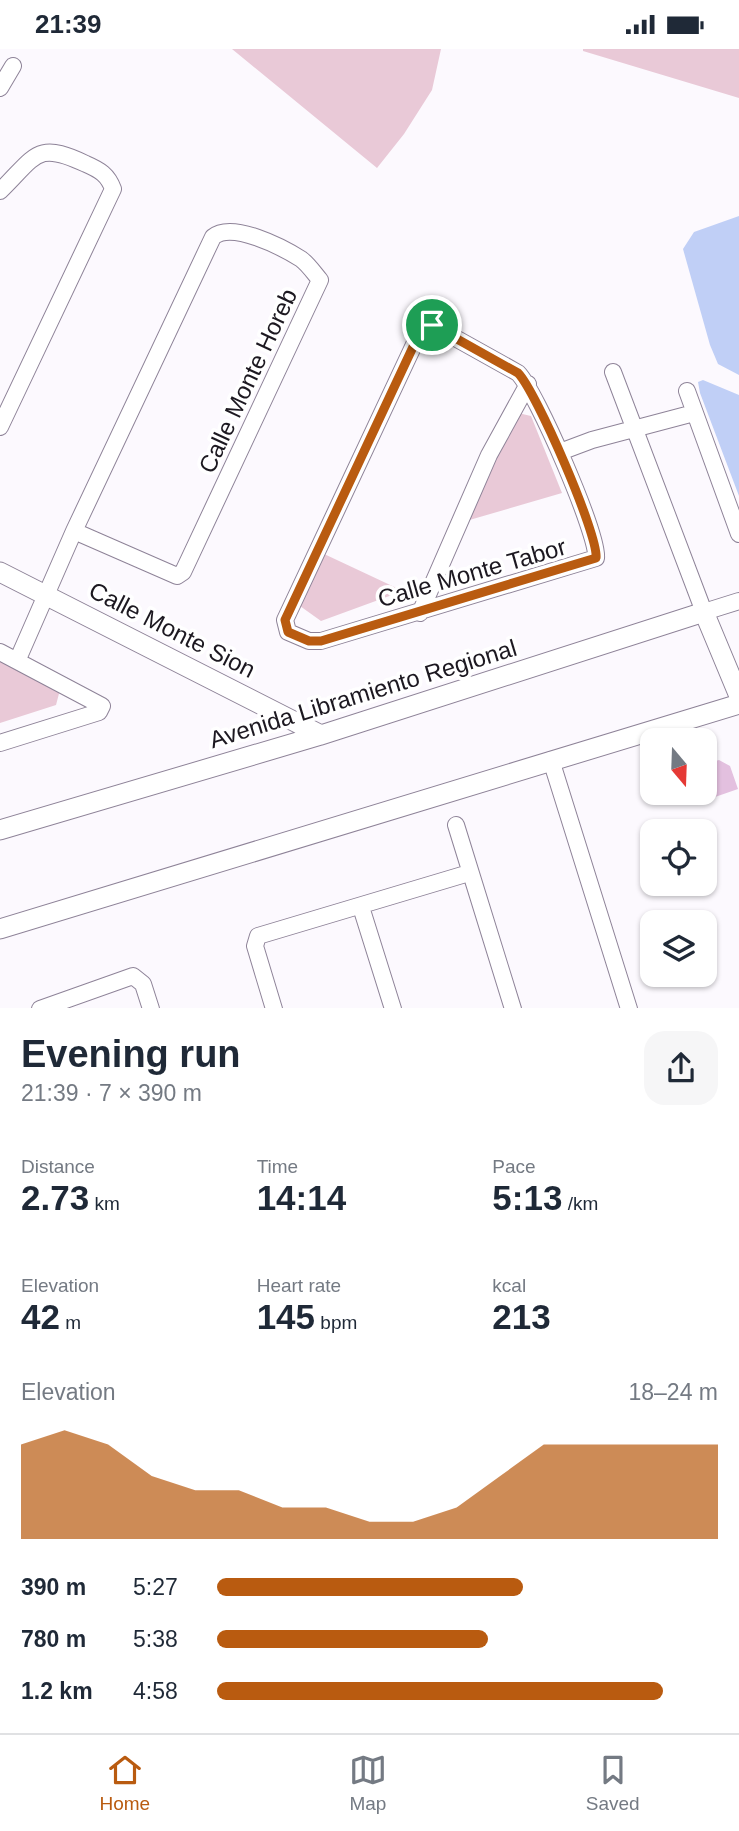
<!DOCTYPE html>
<html lang="en">
<head>
<meta charset="utf-8">
<style>
	:root { --surface:#fff; --page:#f6f6f7; --text:#1f2937; --muted:#747a83; --line:#e0e1e3; --accent:#b95b10 }
	body { margin:0; font-family:Arial,sans-serif; background:var(--page); color:var(--text); height:100vh; display:flex; flex-direction:column; font-size:26px; white-space:nowrap }
	* { box-sizing:border-box; margin:0 }
	p { font-size:23px; color:var(--muted) }
	.icon { flex:none; width:38px; height:38px; fill:none; stroke:currentColor; stroke-width:2; stroke-linecap:round; stroke-linejoin:round }
	.map { position:relative; height:959px; overflow:hidden }
	.details { display:flex; flex-direction:column; background:var(--surface); flex:1 }
	.details>* { flex:none }
	.needle { width:46px; rotate:161deg }
	.controls { position:absolute; left:640px; top:679px; display:grid; gap:14px }
	.controls a { display:grid; place-items:center; width:77px; height:77px; border-radius:14px; background:var(--surface); box-shadow:0 2px 5px #0004; font-size:35px }
	.pin { position:absolute; display:grid; place-items:center; width:60px; height:60px; color:#fff; margin:-30px; border:4px solid #fff; border-radius:50%; box-shadow:0 2px 7px #0007 }
	.round { display:grid; place-items:center; flex:none; width:74px; height:74px; border-radius:21px; background:var(--page) }
	.headline { display:flex; align-items:center; justify-content:space-between; height:119px; padding:0 21px }
	h1 { font-size:38px; font-weight:700; line-height:52px }
	.stats { display:grid; grid-template-columns:repeat(3,1fr); gap:10px; height:119px; padding:7px 21px }
	.stats div { display:grid; align-content:center }
	.stats b { font-size:35px; font-weight:700 }
	.stats small { font-size:19px; font-weight:400 }
	.stats p { font-size:19px }
	.chart { height:196px; padding:14px 21px }
	.chart p { display:flex; justify-content:space-between }
	.chart svg { width:100%; height:126px; margin-top:7px; fill:var(--accent); opacity:.7 }
	ul { padding:0 21px; list-style:none; font-size:23px }
	li { display:grid; grid-template-columns:112px 84px 1fr; align-items:center; height:52px }
	li i { height:18px; border-radius:9px; background:var(--accent) }
	.status { display:flex; justify-content:space-between; align-items:center; height:49px; padding:0 35px; background:var(--surface); direction:ltr }
	.status svg { height:19px; fill:currentColor }
	.menu { display:flex; justify-content:space-around; align-items:center; height:98px; border-top:2px solid var(--line); background:var(--surface); font-size:19px; color:var(--muted) }
	.menu a { display:grid; justify-items:center; gap:4px }
	.menu .current { color:var(--accent) }
	.map>svg:first-child { display:block }
	.green { fill:#e9c9d7 }
	.water { fill:#c0cff6 }
	.building { fill:#e3c0df }
	.lines { fill:none; stroke-linecap:round; stroke-linejoin:round }
	.minor-casing { stroke:#8e8398; stroke-width:18 }
	.tertiary-casing { stroke:#8e8398; stroke-width:21 }
	.minor { stroke:#fff; stroke-width:16 }
	.tertiary { stroke:#fff; stroke-width:19 }
	.route-casing { stroke:#fff; stroke-width:14 }
	.route { stroke:#b95b10; stroke-width:9 }
	.labels { text-anchor:middle; stroke-width:7; stroke-linejoin:round; paint-order:stroke }
	.street-label { font-size:24px; fill:#1c1820; stroke:#fff }
</style>
</head>
<body>
<div class="status"><b>21:39</b><svg viewBox="0 0 49 12"><path d="M0 12V9h3v3zM5 12V6h3v6zM10 12V3h3v9zM15 12V0h3v12zM26 1h20v11H26zM47 4h2v5h-2z"/></svg></div>
<div class="map">
<svg width="739" height="960" viewBox="0 0 739 960">
	<rect width="100%" height="100%" fill="#fcf9fe"/>
	<path class="green" d="M232,0H441L432,41L404,85L377,119Z
		M583,0H739V49L583,2Z
		M518,364L531,367L562,444L466,472Z
		M322,504L403,542L321,572L300,557Z
		M0,610L61,637L56,656L0,674Z"/>
	<path class="water" d="M739,167V326L718,315L710,296L683,200L694,183Z
		M703,331L739,346V447L700,344L698,333Z"/>
	<path class="building" d="M719,711L730,717L738,740L692,756L688,744H705V715Z"/>
	<g class="lines">
		<g class="minor-casing">
			<path id="minor" d="M0,39L13,17
				M0,142C36,107 36,91 86,115C100,121 108,126 113,140L0,378
				M432,276L518,324C536,342 599,487 596,509L321,592H309L288,583L285,571L420,283Z
				M613,323L704,563L739,552
				M687,342L739,485
				M560,403L592,391L694,364
				M420,564L489,406L528,335
				M0,603L102,657L99,663L0,694
				M18,610L74,482L213,188C232,172 282,198 301,210C308,215 314,224 320,231L183,523L177,527L74,482
				M551,711L629,960
				M456,776L513,960
				M361,858L393,960
				M40,960L133,927L143,935L151,960
				M274,960L255,897L258,887L469,824"/>
		</g>
		<g class="tertiary-casing">
			<path id="tertiary" d="M0,523L321,686
				M0,781L321,686L704,563L739,647
				M0,880L739,655"/>
		</g>
		<use href="#minor" class="minor"/>
		<use href="#tertiary" class="tertiary"/>
	</g>
	<g class="lines">
		<g class="route-casing">
			<path id="route" d="M432,276L518,324C536,342 599,487 596,509L321,592H309L288,583L285,571L420,283Z"/>
		</g>
		<use href="#route" class="route"/>
	</g>
	<g class="labels">
		<g class="street-label">
			<text transform="translate(248 332) rotate(-65)" y="8">Calle Monte Horeb</text>
			<text transform="translate(472 524) rotate(-16)" y="8">Calle Monte Tabor</text>
			<text transform="translate(172 581) rotate(27)" y="8">Calle Monte Sion</text>
			<text transform="translate(363 645) rotate(-17)" y="8">Avenida Libramiento Regional</text>
		</g>
	</g>
</svg>
<div class="controls">
<a><svg class="needle" viewBox="-14 -14 28 28"><path d="M0-13l5 13h-10z" fill="#e53935"/><path d="M0 13l5-13h-10z" fill="#747a83"/></svg></a>
<a><svg class="icon" aria-label="locate" viewBox="0 0 24 24"><circle cx="12" cy="12" r="6"/><path d="M12 2v4M12 18v4M2 12h4M18 12h4"/></svg></a>
<a><svg class="icon" aria-label="layers" viewBox="0 0 24 24"><path d="M12 4l9 5-9 5-9-5zM3 14l9 5 9-5"/></svg></a>
</div>
<div class="pin" style="left:432px;top:276px;background:#1e9e55"><svg class="icon" aria-label="arrive" viewBox="0 0 24 24"><path d="M6 21V4h12l-3 4 3 4H6"/></svg></div>
</div>
<section class="details">
<div class="headline"><div><h1>Evening run</h1><p>21:39 · 7 × 390 m</p></div><a class="round"><svg class="icon" aria-label="share" viewBox="0 0 24 24"><path d="M12 15V3M7 8l5-5 5 5M5 13v7h14v-7"/></svg></a></div>
<div class="stats">
<div><p>Distance</p><b>2.73<small> km</small></b></div>
<div><p>Time</p><b>14:14</b></div>
<div><p>Pace</p><b>5:13<small> /km</small></b></div>
</div>
<div class="stats">
<div><p>Elevation</p><b>42<small> m</small></b></div>
<div><p>Heart rate</p><b>145<small> bpm</small></b></div>
<div><p>kcal</p><b>213</b></div>
</div>
<div class="chart"><p><span>Elevation</span>18–24 m</p>
<svg viewBox="0 0 160 44" preserveAspectRatio="none"><path d="M0 44V11L10 6L20 11L30 22L40 27L50 27L60 33L70 33L80 38L90 38L100 33L110 22L120 11L130 11L140 11L150 11L160 11V44z"/></svg>
</div>
<ul>
<li><b>390 m</b>5:27<i style="width:61%"></i></li>
<li><b>780 m</b>5:38<i style="width:54%"></i></li>
<li><b>1.2 km</b>4:58<i style="width:89%"></i></li>
</ul>
</section>
<nav class="menu">
<a class="current"><svg class="icon" aria-label="home" viewBox="0 0 24 24"><path d="M3 11l9-7 9 7M6 9v11h12V9"/></svg>Home</a>
<a><svg class="icon" aria-label="map" viewBox="0 0 24 24"><path d="M3 6l6-2 6 2 6-2v14l-6 2-6-2-6 2zM9 4v14M15 6v14"/></svg>Map</a>
<a><svg class="icon" aria-label="saved" viewBox="0 0 24 24"><path d="M7 4h10v16l-5-4-5 4z"/></svg>Saved</a>
</nav>
</body>
</html>
